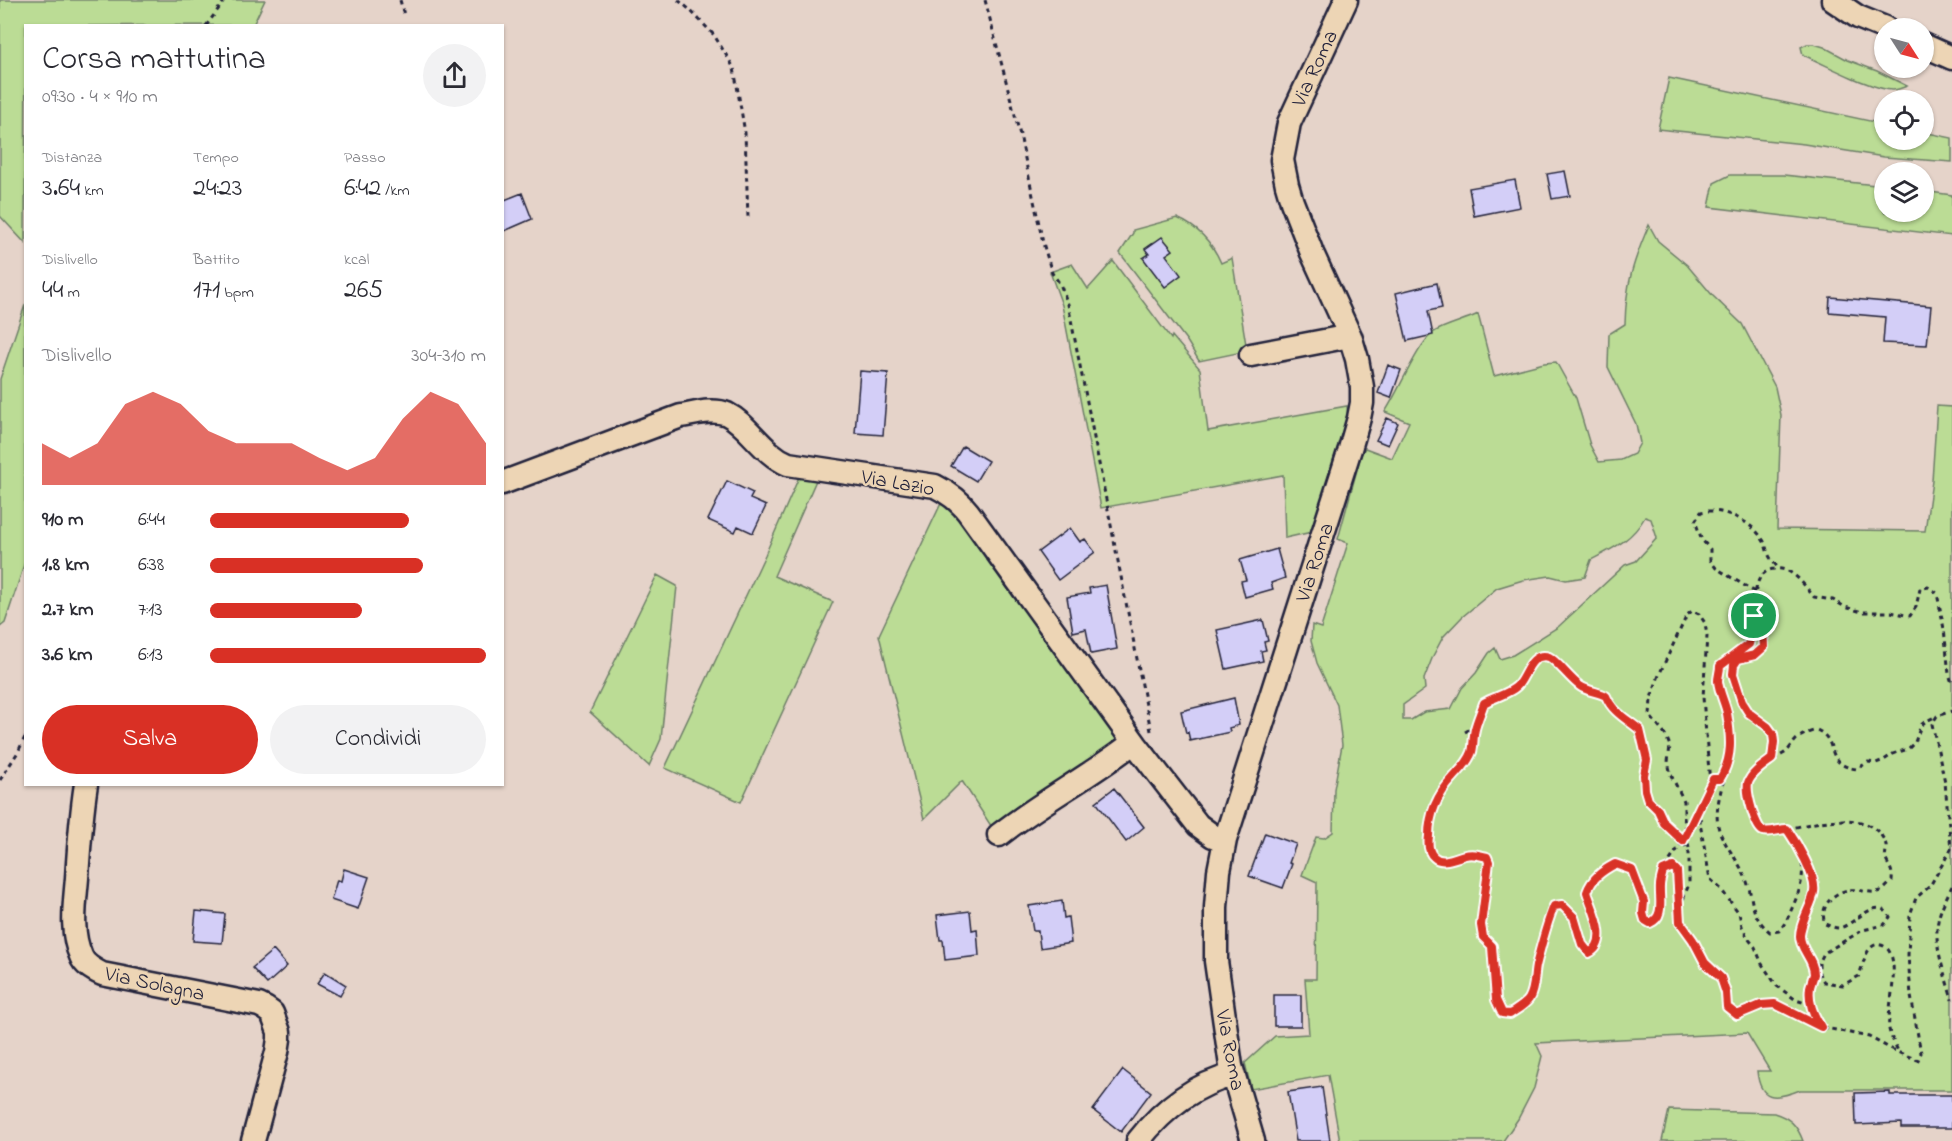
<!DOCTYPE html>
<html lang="it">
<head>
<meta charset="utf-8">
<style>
	:root { --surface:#fff; --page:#f2f2f3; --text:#2b2b33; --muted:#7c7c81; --accent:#d93025 }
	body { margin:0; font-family:"Indie Flower",sans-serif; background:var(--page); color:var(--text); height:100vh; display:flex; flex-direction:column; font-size:22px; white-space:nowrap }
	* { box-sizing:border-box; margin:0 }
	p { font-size:20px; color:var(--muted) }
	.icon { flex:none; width:33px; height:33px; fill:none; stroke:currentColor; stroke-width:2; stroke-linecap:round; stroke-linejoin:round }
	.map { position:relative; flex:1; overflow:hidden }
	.side { position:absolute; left:24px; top:24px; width:480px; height:762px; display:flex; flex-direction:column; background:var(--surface); border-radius:0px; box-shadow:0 2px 4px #0004 }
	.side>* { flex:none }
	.needle { width:39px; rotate:126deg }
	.buttons { position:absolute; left:1874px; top:18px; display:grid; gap:12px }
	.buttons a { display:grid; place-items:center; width:60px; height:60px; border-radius:50%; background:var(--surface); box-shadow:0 2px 4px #0004; font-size:30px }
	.pin { position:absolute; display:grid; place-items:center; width:51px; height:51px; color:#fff; margin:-26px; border:3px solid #fff; border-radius:50%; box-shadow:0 2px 6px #0007 }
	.round { display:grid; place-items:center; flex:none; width:63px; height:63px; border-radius:32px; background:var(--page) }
	.summary { display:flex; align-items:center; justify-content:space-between; height:102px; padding:0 18px }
	h1 { font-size:33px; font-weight:600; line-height:45px }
	.metrics { display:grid; grid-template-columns:repeat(3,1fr); gap:9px; height:102px; padding:6px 18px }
	.metrics div { display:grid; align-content:center }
	.metrics b { font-size:26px; font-weight:600 }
	.metrics small { font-size:16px; font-weight:400 }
	.metrics p { font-size:16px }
	.chart { height:168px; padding:12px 18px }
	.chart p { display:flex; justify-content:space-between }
	.chart svg { width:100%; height:108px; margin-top:6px; fill:var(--accent); opacity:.7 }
	.cta { display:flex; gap:12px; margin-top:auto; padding:12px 18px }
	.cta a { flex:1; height:69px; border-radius:36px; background:var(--accent); color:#fff; font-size:24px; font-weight:600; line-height:69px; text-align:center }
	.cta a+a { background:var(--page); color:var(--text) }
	ul { padding:0 18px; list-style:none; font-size:20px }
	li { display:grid; grid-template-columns:96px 72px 1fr; align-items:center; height:45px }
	li i { height:15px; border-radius:8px; background:var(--accent) }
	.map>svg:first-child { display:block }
	.green { fill:#bbdc95; stroke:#6e7f68; stroke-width:1.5; fill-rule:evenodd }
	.building { fill:#d3cef7; stroke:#22223b; stroke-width:1.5 }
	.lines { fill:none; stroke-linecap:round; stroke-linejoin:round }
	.minor-casing { stroke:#22223b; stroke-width:27 }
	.path { stroke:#22223b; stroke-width:3; stroke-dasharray:4.5 4.5; stroke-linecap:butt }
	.minor { stroke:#edd5b5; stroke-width:22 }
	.route-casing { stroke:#fff; stroke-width:12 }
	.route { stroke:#d93025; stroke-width:8 }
	.labels { text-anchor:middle; stroke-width:5; stroke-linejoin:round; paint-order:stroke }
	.street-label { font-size:21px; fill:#22223b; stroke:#edd5b5 }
</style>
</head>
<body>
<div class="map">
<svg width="1952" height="1141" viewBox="0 0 1952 1141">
	<rect width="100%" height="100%" fill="#e5d3c9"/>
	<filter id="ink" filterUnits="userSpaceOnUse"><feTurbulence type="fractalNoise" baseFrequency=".0167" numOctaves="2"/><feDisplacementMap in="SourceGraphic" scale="12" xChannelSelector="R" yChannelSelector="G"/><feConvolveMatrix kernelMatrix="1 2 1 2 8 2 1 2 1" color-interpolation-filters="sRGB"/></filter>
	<g filter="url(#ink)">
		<path class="green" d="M0,0H265L253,25L26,26L25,243L0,216Z
			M1807,44H1814L1824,47L1848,60L1877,71L1907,86C1902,88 1897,90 1893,90C1872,90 1825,64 1803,55L1801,47Z
			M1669,78L1884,124V140H1923V132L1952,138V162L1884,157L1804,144L1658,129Z
			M1730,175H1784L1884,186V212H1923V191L1952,195V236L1709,207L1714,183Z
			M1177,218C1198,227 1212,242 1221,263L1232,258L1247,351L1199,361L1187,341L1120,253L1133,233V230Z
			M1649,225L1658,241L1687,265L1713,296L1742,324L1775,387L1781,415L1777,529L1925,531L1932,481L1937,406L1952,407V1090H1800C1775,1100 1760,1101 1757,1071H1770L1747,1033L1536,1043L1542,1056L1534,1088L1518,1119L1503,1141H1340L1328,1075L1251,1089L1245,1063L1275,1036L1309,1034L1305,979H1316L1317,882L1302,875L1316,837L1324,838L1333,832L1334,789L1342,745L1337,705L1317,663L1311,641L1312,625L1321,628L1348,543L1338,539L1361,455L1365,448L1392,458L1409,422L1385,412C1398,393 1418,343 1434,332C1445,325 1466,320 1478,314L1494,376L1544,363L1556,362L1576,398L1590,445L1599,462L1621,460L1634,454L1640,443L1636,424L1608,367L1609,334L1625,324C1626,284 1633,262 1649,225ZM1645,517L1651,519L1657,538L1636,561L1625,565L1558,627L1513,655L1500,659L1495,648L1489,653L1476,673L1462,688L1451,709L1424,712L1411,720H1403V705L1425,689L1424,679L1433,656L1443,637L1462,617L1497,588L1523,580L1550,576L1566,580L1585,577L1591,560C1614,548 1632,540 1645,517Z
			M1113,261L1171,339L1172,336L1200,369L1208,431L1347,406L1348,420L1316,531L1285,538L1283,475L1101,508L1062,305L1050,272L1072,264L1088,289Z
			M25,305V562L5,623L0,627V379Z
			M799,477L817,478L774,576L833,602L741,802L665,768L765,555Z
			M944,497L1133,748L1004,846L962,781L924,819L879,635Z
			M657,575L677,586L661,739L649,766L590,712Z
			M1669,1110L1774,1113C1790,1118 1797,1125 1803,1141H1662Z"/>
		<path class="building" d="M1565,171L1570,196L1552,199L1547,174Z
			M1515,180L1520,207L1474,216L1469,188Z
			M522,193L532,219L502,232V201Z
			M1162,237L1173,250L1166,255L1181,275L1165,287L1143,258L1149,254L1145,249Z
			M1437,283L1442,308L1428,311L1433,335L1407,341L1396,293Z
			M1830,297L1931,306L1927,345L1883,343L1885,317L1829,312Z
			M1388,365L1401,370L1391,398L1378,393Z
			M860,371L888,373L883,435L855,433Z
			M1387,418L1398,423L1388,445L1376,440Z
			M963,446L988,461L976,481L951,466Z
			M727,481L753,493L750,499L766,506L753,533L738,526L735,532L708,520Z
			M1070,528L1080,542L1085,539L1095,552L1058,580L1038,552Z
			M1277,549L1285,578L1271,583L1273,589L1245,597L1241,581L1246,580L1240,560Z
			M1106,585L1117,649L1091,654L1086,629L1073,632L1067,597L1090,593L1089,588Z
			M1263,620L1268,641L1264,642L1266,650L1261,651L1263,661L1226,669L1217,630Z
			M1234,698L1239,725L1229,728L1230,732L1190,741L1188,732L1186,733L1181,711Z
			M1114,788L1144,827L1126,842L1096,802Z
			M1265,833L1296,844L1289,863L1292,864L1283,888L1249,876Z
			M344,869L369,877L358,909L331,900L337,880L341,881Z
			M1062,901L1064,918L1068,917L1071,943L1040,948L1038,931H1033L1029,906Z
			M196,911L225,914L222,943L193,941Z
			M970,911L972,930L977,929L979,956L945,960L943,940H940L937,915Z
			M273,950L287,966L267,984L252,968Z
			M325,972L346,985L340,996L317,984Z
			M1274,995H1301V1026H1274Z
			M1123,1070L1151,1092L1121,1132L1093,1110Z
			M1322,1087L1330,1141H1296L1288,1092Z
			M1890,1092V1095H1952V1128H1901V1123L1856,1125L1855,1093Z"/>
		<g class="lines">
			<g class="minor-casing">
				<path id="minor" d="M1833,0L1858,17L1885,28
					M1923,45L1952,58
					M1251,355L1350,336
					M502,483L681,416C694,414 713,408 727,414C749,425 762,453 788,464L935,486C949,493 959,500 968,512L1136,745L1198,825L1213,836L1225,840
					M86,784C81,816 79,846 77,878C75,903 70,932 81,956C84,965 94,970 102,974L259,1005L265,1008L272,1013L279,1032V1039L277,1052L253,1141
					M999,835C1042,801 1091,776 1134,742
					M1138,1141C1163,1109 1193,1085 1233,1075
					M1253,1141L1231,1066L1216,961V907L1219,871L1225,840L1350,449L1359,418L1362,403V387L1357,359L1350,336L1312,253L1292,202L1287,185L1282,160L1289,123L1346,0"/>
			</g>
			<path class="path" d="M400,0L404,15
				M678,0L689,9L714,35L734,68L745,133L748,218
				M985,0L1020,135L1043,243L1052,273L1060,284L1068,304L1151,731
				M206,26L225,0
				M1755,592L1716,568L1710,560V549L1702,540L1695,521L1701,512C1722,507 1752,521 1763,540C1766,544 1766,549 1768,553C1770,559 1775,564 1779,569
				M1755,618C1762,628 1764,635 1764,647C1760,650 1757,654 1753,655C1747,657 1741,657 1736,662C1727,673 1741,704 1750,714C1757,722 1769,725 1773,736C1776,743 1773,751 1771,759
				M1476,726C1473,739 1473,751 1467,762C1463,768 1459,771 1454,776C1437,793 1429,815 1429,839C1428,846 1429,856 1437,859C1451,865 1467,850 1487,857L1489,862L1481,925L1483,937L1492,946L1496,1000L1502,1013L1510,1014L1529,999L1534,985L1536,968L1544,941L1547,922L1554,906L1562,905L1574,917L1582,944L1589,953C1611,942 1592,909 1587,892C1593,879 1602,871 1615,864L1632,869L1644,902L1643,913L1645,920L1650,923L1656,921L1661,903L1660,883L1663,871L1683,841L1713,779H1720C1733,757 1731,738 1727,713C1725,703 1719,691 1718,681C1718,676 1720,671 1720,666C1729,660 1743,652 1749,643C1761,623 1744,573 1774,569C1792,566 1804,585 1814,597L1833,600L1845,607L1862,612H1891L1910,616L1916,607L1920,589L1928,587L1937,593L1944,629L1949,674L1952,683
				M1465,732L1476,726L1484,703C1494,697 1509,694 1517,686C1526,677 1530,651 1549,657C1557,660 1570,680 1580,686C1587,691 1598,692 1606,696C1612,713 1627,719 1640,730L1647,761L1644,775L1645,790L1648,800L1658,810L1664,823L1683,841L1689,853V884L1679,910L1680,922L1693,940L1705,963L1721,978L1726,993L1727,1007L1737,1015L1761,1005L1775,1004L1821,1027L1869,1037L1897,1052L1918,1060L1921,1053L1911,996L1908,955L1910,915L1916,898L1930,886L1951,849L1945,782L1932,724L1937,716L1952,711
				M1726,772C1721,790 1712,816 1721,835C1728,850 1740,863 1746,879C1755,902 1748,913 1770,932L1779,931C1786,923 1789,915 1793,906C1807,874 1806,858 1787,829C1780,829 1770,833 1764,831C1753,828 1745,789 1750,780C1759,764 1770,762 1783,754C1789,751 1791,745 1796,740C1801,735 1809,732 1817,730C1840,741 1823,765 1857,769L1868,762L1876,763L1884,760L1893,754L1908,749L1915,742L1921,725L1926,721L1935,717
				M0,780L18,752L26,735
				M1701,809L1700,823L1710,879L1720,888L1739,913L1742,926L1747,937L1755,947L1762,964L1777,986L1796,1000L1811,1005
				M1787,829C1816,823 1869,807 1885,842C1888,848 1884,854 1886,860C1890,869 1893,870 1892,881C1889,884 1885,889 1881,891C1871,895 1858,888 1848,890C1832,893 1819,907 1825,924C1830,926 1834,928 1839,928C1854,926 1877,893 1890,917L1884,925L1863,930L1824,953L1819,963V974L1824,982L1843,985L1859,976C1863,966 1866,941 1881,945C1905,951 1886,1012 1889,1029C1890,1036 1895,1044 1898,1051
				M1689,848L1684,818V801L1671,775L1668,762L1670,746L1666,736L1650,716L1651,698L1659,675L1687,615L1692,611L1699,614L1705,623L1707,636L1703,697L1710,784
				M1803,860L1812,877L1814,892L1799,933L1801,947L1811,962L1814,973L1809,995L1811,1005L1820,1025
				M1663,871L1673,867L1677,871L1679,908
				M1952,886C1947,897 1940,909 1938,921C1933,946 1946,976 1952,1000"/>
			<use href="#minor" class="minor"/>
		</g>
	</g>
	<g class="lines" filter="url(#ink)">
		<g class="route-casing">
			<path id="route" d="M1754,616C1761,627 1764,634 1764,647L1755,655L1738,659L1734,665L1733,674L1742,702L1749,713L1768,727L1773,734L1774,742L1772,759C1764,765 1751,773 1748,783C1746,792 1755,828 1763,831C1770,833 1780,829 1787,829C1796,842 1817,877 1814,892C1812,906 1800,921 1800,936C1800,950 1814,959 1814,974C1813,978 1811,983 1810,987C1808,1002 1813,1014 1821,1027L1775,1004L1761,1005L1737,1015L1727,1007L1726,993L1721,978L1705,963L1693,940L1680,922L1677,871L1673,867L1663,871C1662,876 1660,881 1660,886C1659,899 1665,917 1650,923L1645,920L1643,913L1644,902L1632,870L1615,864C1602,871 1592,878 1587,892C1592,909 1611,942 1589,953L1582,944L1574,917L1562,905L1554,906C1546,925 1541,946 1536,966C1534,976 1535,989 1529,999C1525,1005 1516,1010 1510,1014L1502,1013L1496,1000L1492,946L1483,937L1481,925L1489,862L1487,857C1479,855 1473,853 1465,855C1456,857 1442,865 1434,857C1428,852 1428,843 1429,836C1429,814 1438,794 1453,778C1460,770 1468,763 1472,752C1474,745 1473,737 1475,729C1477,721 1481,712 1484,703C1494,697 1509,694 1517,686C1526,677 1530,651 1549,657C1556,660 1571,680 1580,686C1587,691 1598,692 1606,696C1612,712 1627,719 1640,730L1647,760L1644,775L1645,790L1648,800L1658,810L1664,823L1683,841L1713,779H1720C1733,757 1731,738 1727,713C1725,703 1719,692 1718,681C1718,676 1720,671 1720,666L1749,644Z"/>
		</g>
		<use href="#route" class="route"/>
	</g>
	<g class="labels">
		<g class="street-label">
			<text transform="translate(1314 68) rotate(-65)" y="7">Via Roma</text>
			<text transform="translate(898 482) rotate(10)" y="7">Via Lazio</text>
			<text transform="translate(1314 562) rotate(-72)" y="7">Via Roma</text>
			<text transform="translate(155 983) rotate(12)" y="7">Via Solagna</text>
			<text transform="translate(1231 1050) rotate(79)" y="7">Via Roma</text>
		</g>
	</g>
</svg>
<div class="buttons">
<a><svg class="needle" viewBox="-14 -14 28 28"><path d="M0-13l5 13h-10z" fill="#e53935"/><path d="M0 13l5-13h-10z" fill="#7c7c81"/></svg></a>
<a><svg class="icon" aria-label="locate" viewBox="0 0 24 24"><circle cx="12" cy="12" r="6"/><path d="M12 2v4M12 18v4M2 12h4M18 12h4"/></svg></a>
<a><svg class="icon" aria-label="layers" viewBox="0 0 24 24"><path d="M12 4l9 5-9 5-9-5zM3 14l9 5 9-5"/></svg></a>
</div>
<div class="pin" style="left:1754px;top:616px;background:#1e9e55"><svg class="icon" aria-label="arrive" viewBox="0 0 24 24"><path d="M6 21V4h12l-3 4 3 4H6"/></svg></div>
<section class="side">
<div class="summary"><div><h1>Corsa mattutina</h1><p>09:30 · 4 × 910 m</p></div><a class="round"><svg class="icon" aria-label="share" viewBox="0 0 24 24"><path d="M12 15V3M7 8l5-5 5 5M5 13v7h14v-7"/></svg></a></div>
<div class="metrics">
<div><p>Distanza</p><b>3.64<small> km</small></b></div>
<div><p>Tempo</p><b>24:23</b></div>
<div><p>Passo</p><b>6:42<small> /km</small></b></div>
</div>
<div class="metrics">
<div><p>Dislivello</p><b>44<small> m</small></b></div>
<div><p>Battito</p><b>171<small> bpm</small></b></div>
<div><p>kcal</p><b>265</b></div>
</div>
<div class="chart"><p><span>Dislivello</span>304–310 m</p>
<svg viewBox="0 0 160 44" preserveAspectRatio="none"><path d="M0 44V27L10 33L20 27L30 11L40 6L50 11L60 22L70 27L80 27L90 27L100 33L110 38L120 33L130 17L140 6L150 11L160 27V44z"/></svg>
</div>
<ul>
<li><b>910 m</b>6:44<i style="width:72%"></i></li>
<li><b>1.8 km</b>6:38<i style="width:77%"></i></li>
<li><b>2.7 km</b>7:13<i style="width:55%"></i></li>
<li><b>3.6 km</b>6:13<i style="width:100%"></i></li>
</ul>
<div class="cta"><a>Salva</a><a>Condividi</a></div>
</section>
</div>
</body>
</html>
